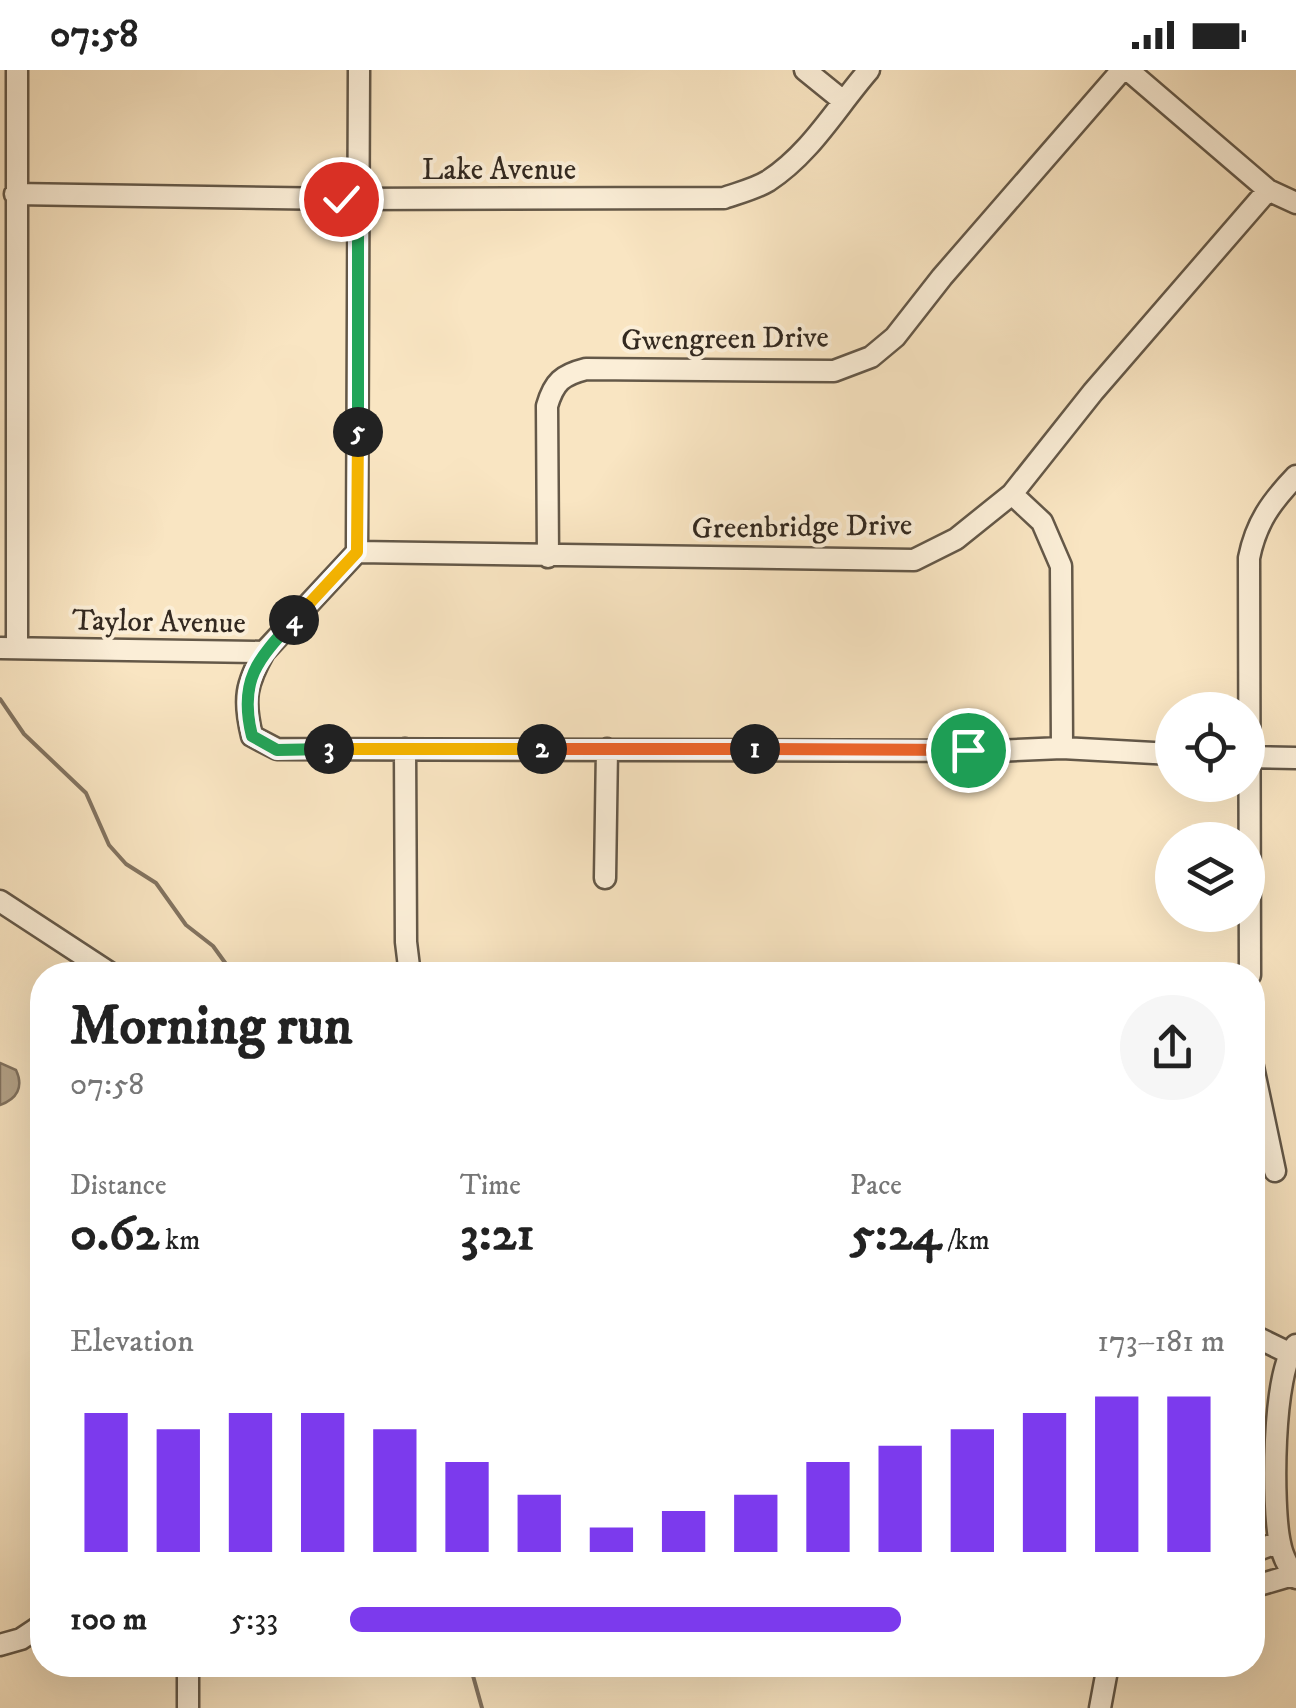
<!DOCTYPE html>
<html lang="en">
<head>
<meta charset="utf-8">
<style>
	:root { --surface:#fff; --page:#f6f6f6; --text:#222; --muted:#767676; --accent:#7c3aed }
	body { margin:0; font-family:"IM FELL DW Pica",serif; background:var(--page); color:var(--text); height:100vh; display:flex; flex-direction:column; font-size:38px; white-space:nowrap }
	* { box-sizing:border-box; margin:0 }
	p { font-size:32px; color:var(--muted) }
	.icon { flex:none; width:55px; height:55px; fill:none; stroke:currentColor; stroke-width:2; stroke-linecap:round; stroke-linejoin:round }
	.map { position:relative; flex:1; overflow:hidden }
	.side { position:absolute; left:30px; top:892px; width:1235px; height:715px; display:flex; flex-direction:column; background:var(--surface); border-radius:40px; box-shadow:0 10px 40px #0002 }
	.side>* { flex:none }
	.controls { position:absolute; left:1155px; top:622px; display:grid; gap:20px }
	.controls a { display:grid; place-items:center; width:110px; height:110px; border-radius:50%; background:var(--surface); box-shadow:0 10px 40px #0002; font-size:50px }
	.pin { position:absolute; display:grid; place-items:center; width:85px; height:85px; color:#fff; margin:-42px; border:5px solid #fff; border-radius:50%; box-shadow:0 2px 10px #0007 }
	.km { position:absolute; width:50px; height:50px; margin:-25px; border-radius:50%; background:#222; color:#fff; font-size:28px; line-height:50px; text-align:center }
	.round { display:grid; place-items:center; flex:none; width:105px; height:105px; border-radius:52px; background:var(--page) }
	.overview { display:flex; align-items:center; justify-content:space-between; height:170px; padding:0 40px }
	h1 { font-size:55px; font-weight:800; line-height:75px }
	.metrics { display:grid; grid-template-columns:repeat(3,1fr); gap:15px; height:170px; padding:10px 40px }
	.metrics div { display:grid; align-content:center }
	.metrics b { font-size:50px; font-weight:800 }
	.metrics small { font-size:28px; font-weight:400 }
	.metrics p { font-size:28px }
	.chart { height:280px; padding:20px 40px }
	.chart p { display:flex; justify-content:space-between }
	.chart svg { width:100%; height:180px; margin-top:10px; stroke:var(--accent); stroke-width:6 }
	ul { padding:0 40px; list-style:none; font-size:32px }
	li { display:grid; grid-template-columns:160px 120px 1fr; align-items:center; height:75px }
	li i { height:25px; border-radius:12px; background:var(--accent) }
	.status { display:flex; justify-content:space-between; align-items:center; height:70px; padding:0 50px; background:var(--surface); direction:ltr }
	.status svg { height:28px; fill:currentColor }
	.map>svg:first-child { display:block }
	.water { fill:#b6a58b; stroke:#827360; stroke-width:2.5 }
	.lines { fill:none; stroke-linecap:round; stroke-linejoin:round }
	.stream { stroke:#827360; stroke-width:4 }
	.minor-casing { stroke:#645848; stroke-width:25 }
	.minor { stroke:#fbeed7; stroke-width:20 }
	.split-1-casing { stroke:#fff; stroke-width:20 }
	.split-2-casing { stroke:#fff; stroke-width:20 }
	.split-3-casing { stroke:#fff; stroke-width:20 }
	.split-4-casing { stroke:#fff; stroke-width:20 }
	.split-5-casing { stroke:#fff; stroke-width:20 }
	.split-6-casing { stroke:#fff; stroke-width:20 }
	.split-1 { stroke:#f0652b; stroke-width:12 }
	.split-2 { stroke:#f0652b; stroke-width:12 }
	.split-3 { stroke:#f5b400; stroke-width:12 }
	.split-4 { stroke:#22a559; stroke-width:12 }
	.split-5 { stroke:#f5b400; stroke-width:12 }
	.split-6 { stroke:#22a559; stroke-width:12 }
	.labels { text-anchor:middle; stroke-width:8; stroke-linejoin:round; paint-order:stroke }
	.street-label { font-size:30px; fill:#332920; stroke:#fbeed7 }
</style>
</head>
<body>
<div class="status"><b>07:58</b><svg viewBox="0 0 49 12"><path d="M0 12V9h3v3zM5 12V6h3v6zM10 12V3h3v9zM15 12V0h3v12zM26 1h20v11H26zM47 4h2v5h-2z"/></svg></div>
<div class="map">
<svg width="1296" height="1638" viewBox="0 0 1296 1638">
	<rect width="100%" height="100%" fill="#f9e5c2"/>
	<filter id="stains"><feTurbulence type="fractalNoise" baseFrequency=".002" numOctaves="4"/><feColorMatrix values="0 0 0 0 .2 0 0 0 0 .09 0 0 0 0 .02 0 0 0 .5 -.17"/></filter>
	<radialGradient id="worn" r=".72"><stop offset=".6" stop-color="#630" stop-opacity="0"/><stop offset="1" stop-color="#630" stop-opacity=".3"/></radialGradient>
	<path class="water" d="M0,993L16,1000C24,1017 17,1029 0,1035Z"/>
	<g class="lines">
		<path class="stream" d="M0,629L24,664L86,723L109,775L126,794L156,813L186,855L213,876L234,905
			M470,1595L482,1638"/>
		<g class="minor-casing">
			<path id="minor" d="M17,0V578
				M805,0L842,30
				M1128,0L1268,120L1296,133
				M15,124L341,129L724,128C738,123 755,119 768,111C811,83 836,38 869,0
				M1012,424L1042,452L1061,496L1062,678
				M357,482L914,490L956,469L1012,424L1093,322L1268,120
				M548,487L547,336C554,312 562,305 586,299L834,301L871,287L895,267L942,207L1122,0
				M0,578L264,582C246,614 243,629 252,666L277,679L995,681L1062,678L1172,684
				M264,582L357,482L359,0
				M405,679L406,872L410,905
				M1248,687L1296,688
				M605,808L607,679
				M0,831L113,905
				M1250,905L1249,488C1256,453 1271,432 1296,406
				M1252,992L1275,1101
				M1252,1265L1289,1283
				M1296,1275C1272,1300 1272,1438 1280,1473C1282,1485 1289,1498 1296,1508
				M1252,1482L1279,1472
				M1252,1517L1293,1505
				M0,1575L21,1569L42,1555
				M188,1595V1638
				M1100,1638L1108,1595"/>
		</g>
		<use href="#minor" class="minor"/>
	</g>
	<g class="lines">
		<g class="split-1-casing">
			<path id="split-1" d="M755,679L968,680"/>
		</g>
		<g class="split-2-casing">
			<path id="split-2" d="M542,679H755"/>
		</g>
		<g class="split-3-casing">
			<path id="split-3" d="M329,679H542"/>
		</g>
		<g class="split-4-casing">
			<path id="split-4" d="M294,550C258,589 238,610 252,666L277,680L329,679"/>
		</g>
		<g class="split-5-casing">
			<path id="split-5" d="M294,550L357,482L358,362"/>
		</g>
		<g class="split-6-casing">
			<path id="split-6" d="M341,129H358V362"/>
		</g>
		<use href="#split-1" class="split-1"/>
		<use href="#split-2" class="split-2"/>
		<use href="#split-3" class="split-3"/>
		<use href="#split-4" class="split-4"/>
		<use href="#split-5" class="split-5"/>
		<use href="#split-6" class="split-6"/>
	</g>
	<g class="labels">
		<g class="street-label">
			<text x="499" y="109">Lake Avenue</text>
			<text transform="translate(725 268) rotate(-1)" y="10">Gwengreen Drive</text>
			<text transform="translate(802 456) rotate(-1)" y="10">Greenbridge Drive</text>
			<text transform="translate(159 551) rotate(1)" y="10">Taylor Avenue</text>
		</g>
	</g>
	<rect width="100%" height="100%" filter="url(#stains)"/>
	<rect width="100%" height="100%" fill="url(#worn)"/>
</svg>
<div class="controls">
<a><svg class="icon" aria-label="locate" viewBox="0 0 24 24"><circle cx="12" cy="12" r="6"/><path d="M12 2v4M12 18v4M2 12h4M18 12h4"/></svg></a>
<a><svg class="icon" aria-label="layers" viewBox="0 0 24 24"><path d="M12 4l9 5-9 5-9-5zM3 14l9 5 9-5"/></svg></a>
</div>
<div class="pin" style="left:968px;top:680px;background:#1e9e55"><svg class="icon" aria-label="arrive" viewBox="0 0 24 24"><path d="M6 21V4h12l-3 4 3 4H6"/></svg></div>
<div class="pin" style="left:341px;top:129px;background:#d93025"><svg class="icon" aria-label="check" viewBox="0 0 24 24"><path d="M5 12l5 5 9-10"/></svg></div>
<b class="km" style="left:755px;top:679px">1</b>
<b class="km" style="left:542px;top:679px">2</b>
<b class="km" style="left:329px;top:679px">3</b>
<b class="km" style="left:294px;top:550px">4</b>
<b class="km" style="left:358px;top:362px">5</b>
<section class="side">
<div class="overview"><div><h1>Morning run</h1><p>07:58</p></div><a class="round"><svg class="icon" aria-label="share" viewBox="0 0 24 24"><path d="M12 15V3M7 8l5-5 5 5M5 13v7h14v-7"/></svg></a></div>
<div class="metrics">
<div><p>Distance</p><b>0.62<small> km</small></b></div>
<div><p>Time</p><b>3:21</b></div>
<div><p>Pace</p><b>5:24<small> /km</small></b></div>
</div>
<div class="chart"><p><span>Elevation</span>173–181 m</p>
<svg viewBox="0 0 160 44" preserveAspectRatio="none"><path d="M5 44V10M15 44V14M25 44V10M35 44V10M45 44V14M55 44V22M65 44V30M75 44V38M85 44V34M95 44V30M105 44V22M115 44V18M125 44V14M135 44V10M145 44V6M155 44V6"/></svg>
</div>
<ul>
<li><b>100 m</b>5:33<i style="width:63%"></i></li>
</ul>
</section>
</div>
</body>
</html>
